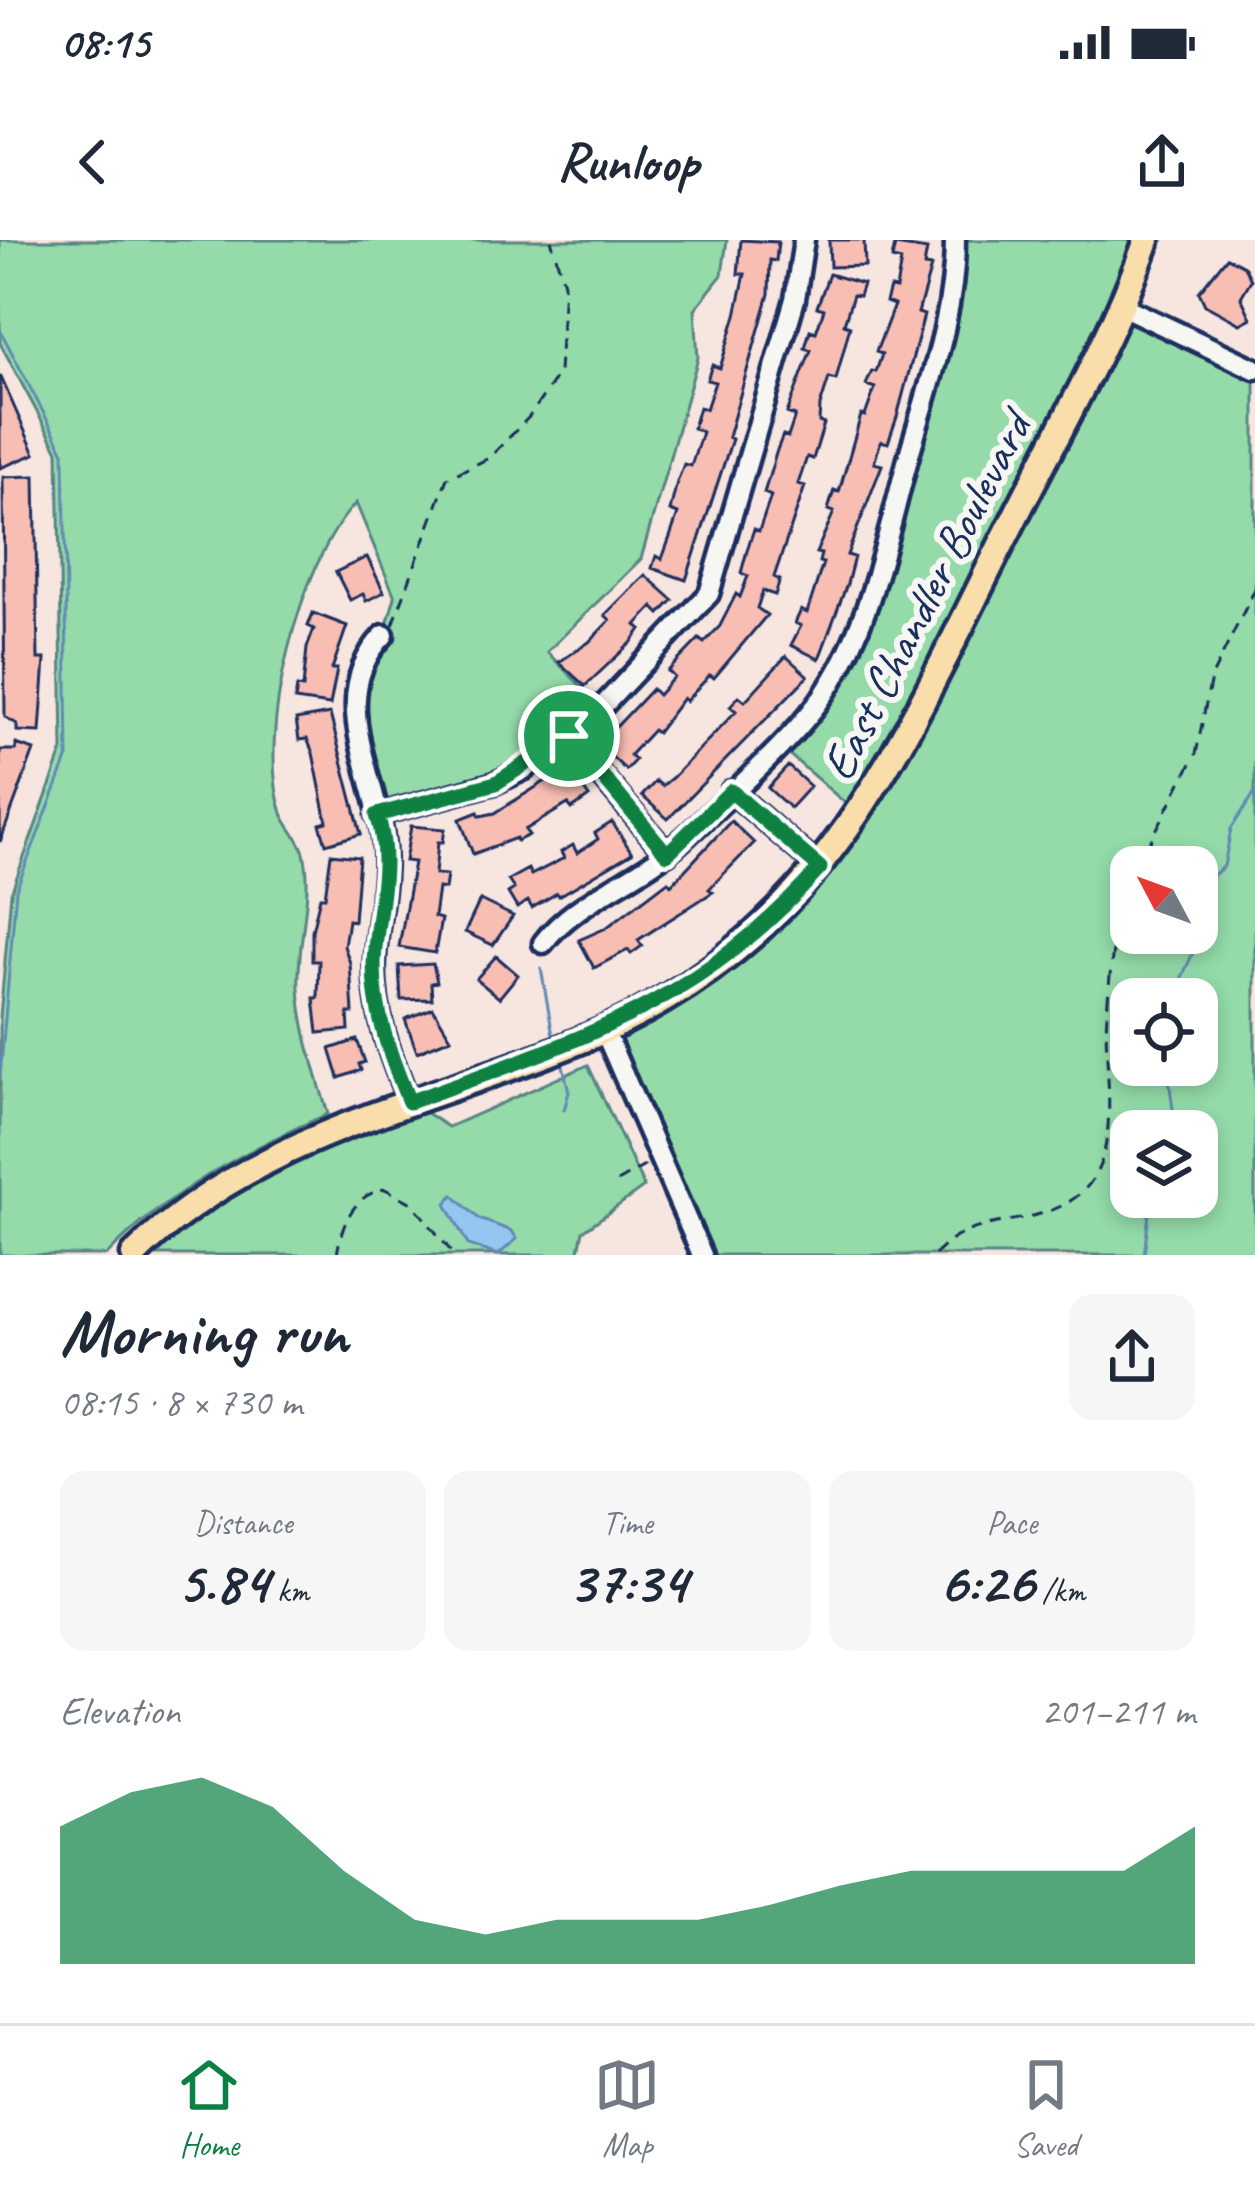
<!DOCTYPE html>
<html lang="en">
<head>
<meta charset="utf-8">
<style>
	:root { --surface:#fff; --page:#f6f6f7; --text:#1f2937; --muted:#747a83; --line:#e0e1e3; --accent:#0b8043 }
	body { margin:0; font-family:Caveat,sans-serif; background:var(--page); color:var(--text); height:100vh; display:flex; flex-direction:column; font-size:45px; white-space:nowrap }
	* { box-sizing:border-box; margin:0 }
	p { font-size:39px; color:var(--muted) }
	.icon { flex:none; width:66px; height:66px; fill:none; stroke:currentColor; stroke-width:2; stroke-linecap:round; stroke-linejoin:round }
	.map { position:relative; height:1015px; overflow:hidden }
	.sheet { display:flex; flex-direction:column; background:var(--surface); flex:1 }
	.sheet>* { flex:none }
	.needle { width:78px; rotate:311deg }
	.fabs { position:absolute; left:1110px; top:606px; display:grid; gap:24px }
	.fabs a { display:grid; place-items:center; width:108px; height:108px; border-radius:24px; background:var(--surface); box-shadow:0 6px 18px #0003; font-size:60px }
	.pin { position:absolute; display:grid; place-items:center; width:102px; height:102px; color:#fff; margin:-51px; border:6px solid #fff; border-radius:50%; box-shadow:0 3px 12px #0007 }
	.round { display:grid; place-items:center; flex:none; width:126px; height:126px; border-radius:24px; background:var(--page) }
	.overview { display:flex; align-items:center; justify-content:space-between; height:204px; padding:0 60px }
	h1 { font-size:66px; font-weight:700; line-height:90px }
	.metrics { display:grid; grid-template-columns:repeat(3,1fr); gap:18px; height:204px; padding:12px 60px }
	.metrics div { display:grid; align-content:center; border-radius:24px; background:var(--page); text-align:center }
	.metrics b { font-size:60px; font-weight:700 }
	.metrics small { font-size:33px; font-weight:400 }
	.metrics p { font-size:33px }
	.chart { height:336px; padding:24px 60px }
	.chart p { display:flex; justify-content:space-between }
	.chart svg { width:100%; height:216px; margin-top:12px; fill:var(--accent); opacity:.7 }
	.status { display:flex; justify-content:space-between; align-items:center; height:84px; padding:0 60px; background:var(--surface); direction:ltr }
	.status svg { height:33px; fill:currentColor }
	header { display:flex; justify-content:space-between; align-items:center; height:156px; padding:0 60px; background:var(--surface); font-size:54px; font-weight:700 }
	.dock { display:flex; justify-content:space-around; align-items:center; height:168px; border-top:3px solid var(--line); background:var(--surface); font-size:33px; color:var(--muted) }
	.dock a { display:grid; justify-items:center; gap:6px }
	.dock .active { color:var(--accent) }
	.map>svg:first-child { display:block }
	.green { fill:#94dba9; stroke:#588584; stroke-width:3; fill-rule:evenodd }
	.water { fill:#95c6f1; stroke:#648ab6; stroke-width:3 }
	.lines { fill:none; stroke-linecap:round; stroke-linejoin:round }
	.stream { stroke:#648ab6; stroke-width:3 }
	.building { fill:#f9beb3; stroke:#1b2f5e; stroke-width:3 }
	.minor-casing { stroke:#1b2f5e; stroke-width:27 }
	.major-casing { stroke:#1b2f5e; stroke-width:33 }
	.path { stroke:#1b2f5e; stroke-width:3; stroke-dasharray:12 9; stroke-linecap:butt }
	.minor { stroke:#f6f6f2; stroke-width:18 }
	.major { stroke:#f9deab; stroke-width:24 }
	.route-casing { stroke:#fff; stroke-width:24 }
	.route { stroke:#0b8043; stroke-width:15 }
	.labels { text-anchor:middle; stroke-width:12; stroke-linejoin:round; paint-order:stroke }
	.street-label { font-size:48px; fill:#1b2f5e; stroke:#f6f6f2 }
</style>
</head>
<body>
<div class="status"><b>08:15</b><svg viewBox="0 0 49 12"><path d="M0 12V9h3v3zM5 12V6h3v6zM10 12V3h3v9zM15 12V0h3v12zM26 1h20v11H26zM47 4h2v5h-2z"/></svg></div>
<header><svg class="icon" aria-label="back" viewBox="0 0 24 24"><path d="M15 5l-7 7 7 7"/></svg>Runloop<svg class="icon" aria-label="share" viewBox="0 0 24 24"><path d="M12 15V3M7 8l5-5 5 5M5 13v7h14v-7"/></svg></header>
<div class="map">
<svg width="1255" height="1015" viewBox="0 0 1255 1015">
	<rect width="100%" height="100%" fill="#f7e5df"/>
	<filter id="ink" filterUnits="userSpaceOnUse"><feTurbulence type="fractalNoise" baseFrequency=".00833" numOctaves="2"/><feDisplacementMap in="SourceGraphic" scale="24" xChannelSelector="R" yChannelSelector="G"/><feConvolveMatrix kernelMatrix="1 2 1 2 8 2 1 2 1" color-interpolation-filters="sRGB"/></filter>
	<g filter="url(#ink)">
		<path class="green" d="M0,0H727L722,35L695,69L698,118L641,319L547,412L602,467L525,529L377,575L358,447L384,395L395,357L356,263C300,320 255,496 282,573C287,587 301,599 304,613C314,655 296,705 299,749C302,792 316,833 328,874C249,908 168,952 107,1015H0V777L11,653L63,510L58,211L0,103Z
			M955,0H1147L1121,65L1255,129V1015H702L604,790L702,735L859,575L777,504L850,411L948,77ZM1131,627H1197V693H1131ZM1131,759H1197V825H1131ZM1131,891H1197V957H1131Z
			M588,825L644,947L583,991L578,1015H134L208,955L409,862L448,887Z"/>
		<path class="water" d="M453,955L479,979L512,991L517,999L498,1015L468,1005L446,964Z"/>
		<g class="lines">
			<path class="stream" d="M0,90L64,212L68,517L16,650L0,837
				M1197,649L1224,626L1231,589L1255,552
				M541,728L554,801
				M1172,759L1197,704V669
				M562,821L569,852L564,870
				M1167,825L1176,891
				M1144,1015L1151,957"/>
		</g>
		<path class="building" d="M741,0L778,2L776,21L770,20L769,54L728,197L732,199L686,340L652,328L656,316L662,319L670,297L678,274L670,271L677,242L684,224L691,226L702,192L693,188L699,167L706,169L715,142L707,140L712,125L720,128L736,75L745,34H738Z
			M829,0H864L865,26L830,27Z
			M895,5L927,10L924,26L931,27L918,73L924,75L897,177L888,203L881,201L874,223L882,225L847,315L854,317L847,344L819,419L791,405L801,386L795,383L801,370L807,373L823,323L819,322L821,314L816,313L834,272L828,270L834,250L839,252L861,175L865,176L875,148L866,145L872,131L876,132L882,114L876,112L894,65L886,62L890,48L896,49L901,21L892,19Z
			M1227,17L1244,26L1251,40L1241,57L1251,78L1240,84L1205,65L1199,52Z
			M829,34L863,44L859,56L853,55L844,84L850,86L836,140L829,138L820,166L819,182L824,184L813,219L807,217L798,244L805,246L774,337L780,340L775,355L763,351L757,368L767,375L714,438L710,435L686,461L683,458L657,493L653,490L630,515L635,520L626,530L599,505L652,449L658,455L674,437L668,431L699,399L704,403L720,386L736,354L740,357L748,336L741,333L748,307L754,289L759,291L771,256L764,253L777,210L783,195L788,197L795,176L787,173L811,110L805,108L810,90L816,92L824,69L817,67Z
			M0,135L35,214L0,228Z
			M35,236L38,419H45L40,492L17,491V484L5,477L3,237Z
			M367,317L384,352L366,361L363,354L350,360L336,332Z
			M645,335L673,360L660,374L653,367L636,385L641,389L631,403L585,446L559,422L589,402L610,380L605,375Z
			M313,373L347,386L332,429H337L330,465L295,460L297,447L303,448L307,408L314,389L308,386Z
			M786,416L808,436L668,579L642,556L656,541L662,546L673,537L736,471L730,466L739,456L745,461Z
			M330,474L361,594L326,604L320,584L327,582L313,513L307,499L299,500L296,480Z
			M16,504L34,510L0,602V510H16Z
			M788,526L810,546L790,568L768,548Z
			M568,527L589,557L572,569L568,564L525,590L529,595L517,601L516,598L473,614L460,579L478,572L480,576L495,573Z
			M731,581L754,603L709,649L713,652L638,700L642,706L631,714L628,710L594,728L579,700L606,688L668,641L671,645Z
			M612,582L632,613L559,656L557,653L532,668L528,661L517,668L508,653L514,649L508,640L528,629L531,635L564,618L561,612L573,605L577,613L598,599L595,593Z
			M411,586L445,589L443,602H438L435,634L447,635L445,649L438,648L434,677L441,679L435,713L399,707L414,622L405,621Z
			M331,614L359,617L354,681L348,680L344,706L350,723L353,773H348L349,790L318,793L314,758H318L319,721H312V691L320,657H325Z
			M480,660L513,676L493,705L465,692Z
			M496,716L518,735L499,758L476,739Z
			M433,724L437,742L431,743L432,759L401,760L399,726Z
			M433,768L451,798L417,812L405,779Z
			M357,800L365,822L359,824L361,830L339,838L330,809Z"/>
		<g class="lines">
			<g class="minor-casing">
				<path id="minor" d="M1120,65L1255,129
					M384,395C326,454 374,530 383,598C389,638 377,678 375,718C372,770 390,815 409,862
					M569,497L667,614
					M731,551L820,628
					M377,575L495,543L525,529L602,467L709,354L795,59L804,0
					M543,703C576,659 640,639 682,600C722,563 787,505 818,463C870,392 886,298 909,215C929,144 955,74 955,0
					M604,790L702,1015"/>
			</g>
			<g class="major-casing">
				<path id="major" d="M134,1015C263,887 446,861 605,790C834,687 904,495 1010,287C1057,193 1112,99 1147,0"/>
			</g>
			<path class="path" d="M393,385L447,238L489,218L529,177L559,133L564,43L551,0
				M1137,627L1196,514L1211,438L1255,349
				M617,942L646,925
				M337,1015C341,986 353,954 385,949L412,963L454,1015
				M935,1015C973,969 1038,992 1082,952C1125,912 1102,826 1107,774C1110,729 1114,681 1131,639"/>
			<use href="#minor" class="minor"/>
			<use href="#major" class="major"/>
		</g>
	</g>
	<g class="lines" filter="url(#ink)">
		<g class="route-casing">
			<path id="route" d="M569,496L667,614L731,551L820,628C696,767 577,800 409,862C391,818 374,774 374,725C375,675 394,625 377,575L496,543Z"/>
		</g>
		<use href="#route" class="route"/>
	</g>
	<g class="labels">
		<g class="street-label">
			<text transform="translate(925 356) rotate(-63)" y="17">East Chandler Boulevard</text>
		</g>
	</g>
</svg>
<div class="fabs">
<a><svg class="needle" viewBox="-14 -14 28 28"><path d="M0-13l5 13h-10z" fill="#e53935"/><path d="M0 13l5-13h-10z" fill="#747a83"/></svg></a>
<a><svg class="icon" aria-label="locate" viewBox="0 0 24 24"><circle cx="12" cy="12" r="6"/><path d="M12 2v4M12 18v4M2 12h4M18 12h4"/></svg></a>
<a><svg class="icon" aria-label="layers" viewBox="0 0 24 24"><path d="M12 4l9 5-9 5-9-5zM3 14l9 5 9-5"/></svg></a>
</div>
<div class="pin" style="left:569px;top:496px;background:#1e9e55"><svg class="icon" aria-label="arrive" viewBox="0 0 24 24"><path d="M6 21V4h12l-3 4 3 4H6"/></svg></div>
</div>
<section class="sheet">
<div class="overview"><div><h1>Morning run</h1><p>08:15 · 8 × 730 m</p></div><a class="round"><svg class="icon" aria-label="share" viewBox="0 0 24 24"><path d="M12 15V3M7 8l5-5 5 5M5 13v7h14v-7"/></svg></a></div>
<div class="metrics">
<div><p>Distance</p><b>5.84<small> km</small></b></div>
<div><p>Time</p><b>37:34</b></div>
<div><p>Pace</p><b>6:26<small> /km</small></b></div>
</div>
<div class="chart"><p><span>Elevation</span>201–211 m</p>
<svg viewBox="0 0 160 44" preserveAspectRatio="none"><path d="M0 44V16L10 9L20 6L30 12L40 25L50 35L60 38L70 35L80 35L90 35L100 32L110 28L120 25L130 25L140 25L150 25L160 16V44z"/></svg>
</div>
</section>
<nav class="dock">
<a class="active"><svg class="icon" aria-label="home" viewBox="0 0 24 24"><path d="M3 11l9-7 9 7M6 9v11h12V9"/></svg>Home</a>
<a><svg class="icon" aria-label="map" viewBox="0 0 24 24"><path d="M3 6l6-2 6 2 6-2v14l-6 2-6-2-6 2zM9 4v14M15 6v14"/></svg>Map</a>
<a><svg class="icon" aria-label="saved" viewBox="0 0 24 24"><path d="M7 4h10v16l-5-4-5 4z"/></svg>Saved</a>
</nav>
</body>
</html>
